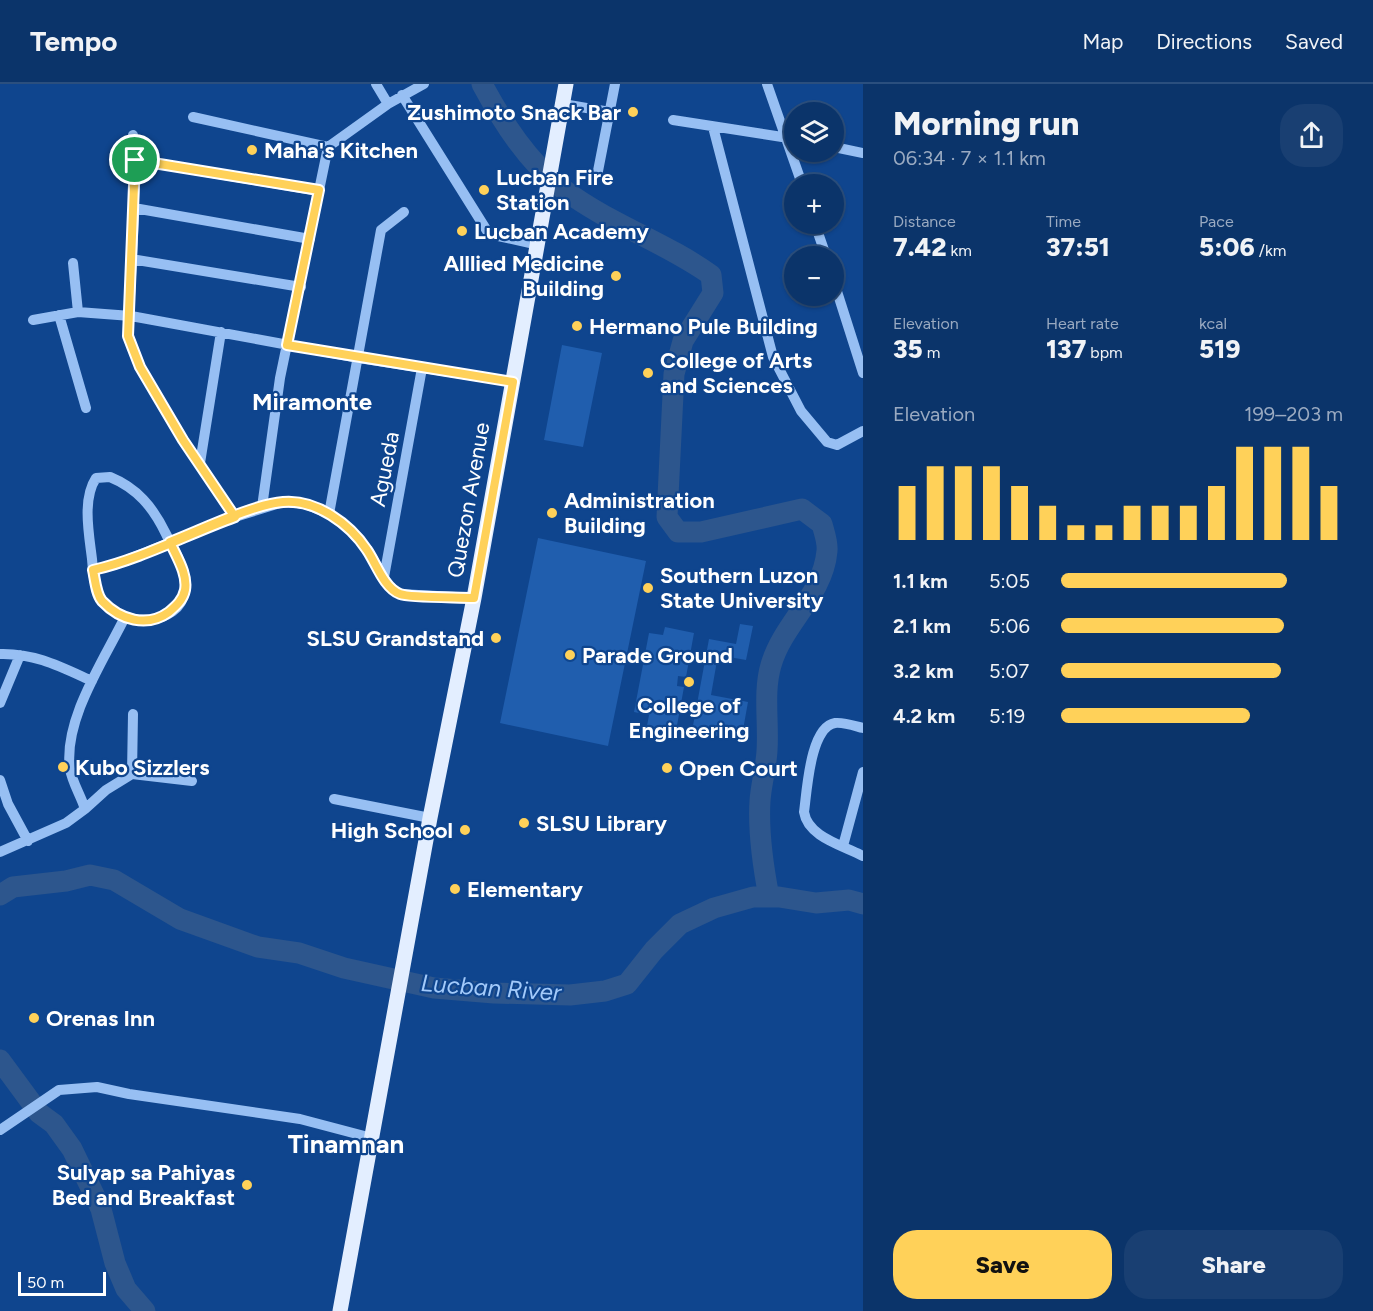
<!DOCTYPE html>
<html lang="en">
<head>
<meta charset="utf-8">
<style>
	:root { --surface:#0b346a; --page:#193f72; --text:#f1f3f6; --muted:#9aaac1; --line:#2b4f7e; --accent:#ffd159 }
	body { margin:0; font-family:Figtree,sans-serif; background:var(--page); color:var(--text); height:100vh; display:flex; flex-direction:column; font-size:22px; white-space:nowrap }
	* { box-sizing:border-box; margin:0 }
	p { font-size:20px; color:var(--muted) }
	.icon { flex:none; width:33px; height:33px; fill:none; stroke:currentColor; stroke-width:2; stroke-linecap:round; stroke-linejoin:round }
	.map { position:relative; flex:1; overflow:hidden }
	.panel { display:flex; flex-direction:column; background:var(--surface); width:510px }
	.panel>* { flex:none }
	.controls { position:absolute; left:784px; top:18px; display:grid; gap:12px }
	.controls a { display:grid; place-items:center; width:60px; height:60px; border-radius:50%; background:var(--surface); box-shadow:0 2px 4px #0004,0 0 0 2px var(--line); font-size:30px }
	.scale { position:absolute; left:18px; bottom:15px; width:88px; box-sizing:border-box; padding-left:6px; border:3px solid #fff; border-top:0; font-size:16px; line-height:21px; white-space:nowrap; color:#fff; -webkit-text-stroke:4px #0f458e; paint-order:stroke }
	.pin { position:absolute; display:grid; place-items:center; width:51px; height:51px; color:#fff; margin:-26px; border:3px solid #fff; border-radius:50%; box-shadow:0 2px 6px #0007 }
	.round { display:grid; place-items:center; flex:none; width:63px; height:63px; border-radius:24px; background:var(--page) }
	.overview { display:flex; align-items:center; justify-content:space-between; height:102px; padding:0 30px }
	h1 { font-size:33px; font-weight:800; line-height:45px }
	.figures { display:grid; grid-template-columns:repeat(3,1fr); gap:9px; height:102px; padding:6px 30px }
	.figures div { display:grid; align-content:center }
	.figures b { font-size:26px; font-weight:800 }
	.figures small { font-size:16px; font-weight:400 }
	.figures p { font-size:16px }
	.chart { height:168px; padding:12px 30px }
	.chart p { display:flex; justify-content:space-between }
	.chart svg { width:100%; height:108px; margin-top:6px; stroke:var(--accent); stroke-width:6 }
	.cta { display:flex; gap:12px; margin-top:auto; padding:12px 30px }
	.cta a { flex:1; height:69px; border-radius:24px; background:var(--accent); color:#111; font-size:24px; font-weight:800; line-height:69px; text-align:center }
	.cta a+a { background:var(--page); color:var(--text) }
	ul { padding:0 30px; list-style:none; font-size:20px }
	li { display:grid; grid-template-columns:96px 72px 1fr; align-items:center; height:45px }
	li i { height:15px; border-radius:8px; background:var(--accent) }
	header { display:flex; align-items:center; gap:36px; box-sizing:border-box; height:84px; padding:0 30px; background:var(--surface); border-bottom:2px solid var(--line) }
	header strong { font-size:28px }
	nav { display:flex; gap:33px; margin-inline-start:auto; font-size:21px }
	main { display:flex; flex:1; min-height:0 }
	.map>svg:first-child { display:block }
	.green { fill:#205eae }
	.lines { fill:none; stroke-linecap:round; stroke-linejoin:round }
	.river { stroke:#2d568d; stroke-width:21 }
	.minor { stroke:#97bff3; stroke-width:10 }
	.major { stroke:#e3eeff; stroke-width:15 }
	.route-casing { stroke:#fff; stroke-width:12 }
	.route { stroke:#ffd159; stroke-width:8 }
	.poi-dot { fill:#ffd159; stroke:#0f458e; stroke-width:2 }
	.labels { text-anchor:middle; stroke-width:4.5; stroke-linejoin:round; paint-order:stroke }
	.poi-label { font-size:22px; font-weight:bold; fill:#fff; stroke:#0f458e; text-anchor:start }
	.street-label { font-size:22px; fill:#fff; stroke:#0f458e }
	.neighbourhood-label { font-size:24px; font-weight:bold; fill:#fff; stroke:#0f458e }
	.water-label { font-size:24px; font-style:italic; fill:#a3cafa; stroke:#0f458e }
	.quarter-label { font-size:26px; font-weight:bold; fill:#fff; stroke:#0f458e }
</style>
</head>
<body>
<header>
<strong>Tempo</strong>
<nav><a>Map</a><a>Directions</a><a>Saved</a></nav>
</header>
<main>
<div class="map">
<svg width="863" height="1227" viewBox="0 0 863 1227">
	<rect width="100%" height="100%" fill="#0f458e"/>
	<path class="green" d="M562,261L602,269L583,363L544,356Z
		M538,454L646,477L608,662L500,639Z
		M740,540L753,542L746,576L718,571L711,611L748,618L741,657L692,647L709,555L736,560Z
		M665,543L694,549L686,593L678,592L677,602L684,603L676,647L647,642L649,631L634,628L649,549L663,551Z"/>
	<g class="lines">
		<path class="river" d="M482,0C503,39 528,78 563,105C609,140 665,158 711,191L713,209L683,257L674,290L667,433L678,448H701L802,425L822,440C824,448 828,458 827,467C823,512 783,539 771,581C763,608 769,639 767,667C766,684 761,701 760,717C758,749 763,782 769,813
			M0,811L13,803L66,797L90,791L114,796L180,835L258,863L299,869L344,884L434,904L494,909L570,911L605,907L627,900L654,866L680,840L714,824L753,813H779L816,819L849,816L863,820
			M0,976L39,1029L54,1040L72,1065L101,1125L115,1179L126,1205L145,1227"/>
		<path class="minor" d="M376,0L388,20
			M767,0L802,100
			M402,11L489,150L539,161
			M563,20L610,28
			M193,33L328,63
			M673,36L795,55
			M713,43L773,273L801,327L827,358L837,361L863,347
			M133,51L134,133L128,252L140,283L183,356L235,433
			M834,63L863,69
			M135,76L319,107
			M598,87L615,0
			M134,124L310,155
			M815,140L826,172
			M131,175L301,203
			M73,179L78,228
			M834,198L863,289
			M59,231L86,324
			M33,236L78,228L131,232L359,274L513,298
			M200,379L221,248
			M110,393C137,404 153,423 166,450C174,466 188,487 185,506C180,544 120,544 101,515C94,505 93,486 92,475C89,450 82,415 96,394Z
			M262,423L280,294L328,63L388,20L424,0
			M329,430L381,146L404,128
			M93,486L114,481L235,433L283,418L305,420L329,430L348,444L367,465L389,502L400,510L474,514
			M384,493L422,284
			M0,570C35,569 61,583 92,597
			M0,619L20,571
			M863,644C855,642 844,638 835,639C810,643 807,707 804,728C808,753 842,761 863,772
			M132,690L133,630
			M0,696L8,720L28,757
			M334,715L430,734
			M85,725L106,706L132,690L192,697
			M843,762L863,688
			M0,768L66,739L85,725C81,712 72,698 70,685C63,636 104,576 125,533
			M0,1046L59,1006L97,1003L129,1010L300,1035L372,1054"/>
		<path class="major" d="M340,1227L430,734L474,514L566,0"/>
	</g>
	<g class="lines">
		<g class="route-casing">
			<path id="route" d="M135,76L128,252L140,283L183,356L235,433C188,450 141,475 93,486C95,495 96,510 102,517C120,536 147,544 169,528C176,522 183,516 185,506C188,490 176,472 170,458C199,447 254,420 283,418C316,415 350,440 367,466C376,479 384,504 400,510C410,514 459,513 474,514L513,298L287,261L319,106L135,76"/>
		</g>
		<use href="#route" class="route"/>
	</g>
	<g class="poi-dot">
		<circle cx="633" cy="28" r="6"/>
		<circle cx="252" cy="66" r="6"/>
		<circle cx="484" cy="106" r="6"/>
		<circle cx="462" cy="147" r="6"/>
		<circle cx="616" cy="192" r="6"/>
		<circle cx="577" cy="242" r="6"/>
		<circle cx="648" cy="289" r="6"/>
		<circle cx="552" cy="429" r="6"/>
		<circle cx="648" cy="504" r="6"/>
		<circle cx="496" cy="554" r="6"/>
		<circle cx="570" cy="571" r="6"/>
		<circle cx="689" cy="598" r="6"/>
		<circle cx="63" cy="683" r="6"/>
		<circle cx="667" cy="684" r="6"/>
		<circle cx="524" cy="739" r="6"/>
		<circle cx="465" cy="746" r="6"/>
		<circle cx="455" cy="805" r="6"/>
		<circle cx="34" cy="934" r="6"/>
		<circle cx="247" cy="1101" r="6"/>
	</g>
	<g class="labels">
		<g class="poi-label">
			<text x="621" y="36" text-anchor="end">Zushimoto Snack Bar</text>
			<text x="264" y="74">Maha's Kitchen</text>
			<text x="496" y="101">Lucban Fire<tspan x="496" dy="25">Station</tspan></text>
			<text x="474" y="155">Lucban Academy</text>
			<text x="604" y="187" text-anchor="end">Alllied Medicine<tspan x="604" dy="25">Building</tspan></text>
			<text x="589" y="250">Hermano Pule Building</text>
			<text x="660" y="284">College of Arts<tspan x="660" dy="25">and Sciences</tspan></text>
			<text x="564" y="424">Administration<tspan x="564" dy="25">Building</tspan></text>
			<text x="660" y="499">Southern Luzon<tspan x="660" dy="25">State University</tspan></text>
			<text x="484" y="562" text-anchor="end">SLSU Grandstand</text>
			<text x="582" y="579">Parade Ground</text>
			<text x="689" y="629" text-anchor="middle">College of<tspan x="689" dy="25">Engineering</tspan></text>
			<text x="75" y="691">Kubo Sizzlers</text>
			<text x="679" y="692">Open Court</text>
			<text x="536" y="747">SLSU Library</text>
			<text x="453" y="754" text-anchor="end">High School</text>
			<text x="467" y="813">Elementary</text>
			<text x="46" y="942">Orenas Inn</text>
			<text x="235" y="1096" text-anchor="end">Sulyap sa Pahiyas<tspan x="235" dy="25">Bed and Breakfast</tspan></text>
		</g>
		<g class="street-label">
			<text transform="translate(384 385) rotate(-79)" y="8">Agueda</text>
			<text transform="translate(468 416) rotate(-80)" y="8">Quezon Avenue</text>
		</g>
		<g class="neighbourhood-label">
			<text x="312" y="326">Miramonte</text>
		</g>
		<g class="water-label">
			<text transform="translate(491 904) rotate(4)" y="8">Lucban River</text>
		</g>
		<g class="quarter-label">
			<text x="346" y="1069">Tinamnan</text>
		</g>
	</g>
</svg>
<div class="controls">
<a><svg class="icon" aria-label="layers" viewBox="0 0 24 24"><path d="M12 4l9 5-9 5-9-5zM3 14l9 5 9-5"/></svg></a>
<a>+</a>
<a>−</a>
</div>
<div class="scale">50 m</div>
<div class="pin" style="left:135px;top:76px;background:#1e9e55"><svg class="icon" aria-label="arrive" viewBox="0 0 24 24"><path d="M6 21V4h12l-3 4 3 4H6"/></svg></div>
</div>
<section class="panel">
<div class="overview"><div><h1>Morning run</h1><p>06:34 · 7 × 1.1 km</p></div><a class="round"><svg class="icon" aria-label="share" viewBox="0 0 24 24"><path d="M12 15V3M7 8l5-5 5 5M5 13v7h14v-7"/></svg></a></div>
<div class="figures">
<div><p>Distance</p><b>7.42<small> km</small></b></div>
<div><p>Time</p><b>37:51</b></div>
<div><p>Pace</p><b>5:06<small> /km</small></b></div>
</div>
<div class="figures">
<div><p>Elevation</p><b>35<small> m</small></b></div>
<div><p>Heart rate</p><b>137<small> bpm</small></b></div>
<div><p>kcal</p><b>519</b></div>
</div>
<div class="chart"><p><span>Elevation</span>199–203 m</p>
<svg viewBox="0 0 160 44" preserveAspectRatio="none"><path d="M5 44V22M15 44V14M25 44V14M35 44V14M45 44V22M55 44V30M65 44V38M75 44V38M85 44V30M95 44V30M105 44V30M115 44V22M125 44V6M135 44V6M145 44V6M155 44V22"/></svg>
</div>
<ul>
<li><b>1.1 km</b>5:05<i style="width:80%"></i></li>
<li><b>2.1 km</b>5:06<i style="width:79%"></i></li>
<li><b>3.2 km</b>5:07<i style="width:78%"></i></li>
<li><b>4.2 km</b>5:19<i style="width:67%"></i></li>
</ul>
<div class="cta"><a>Save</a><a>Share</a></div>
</section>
</main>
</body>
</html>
